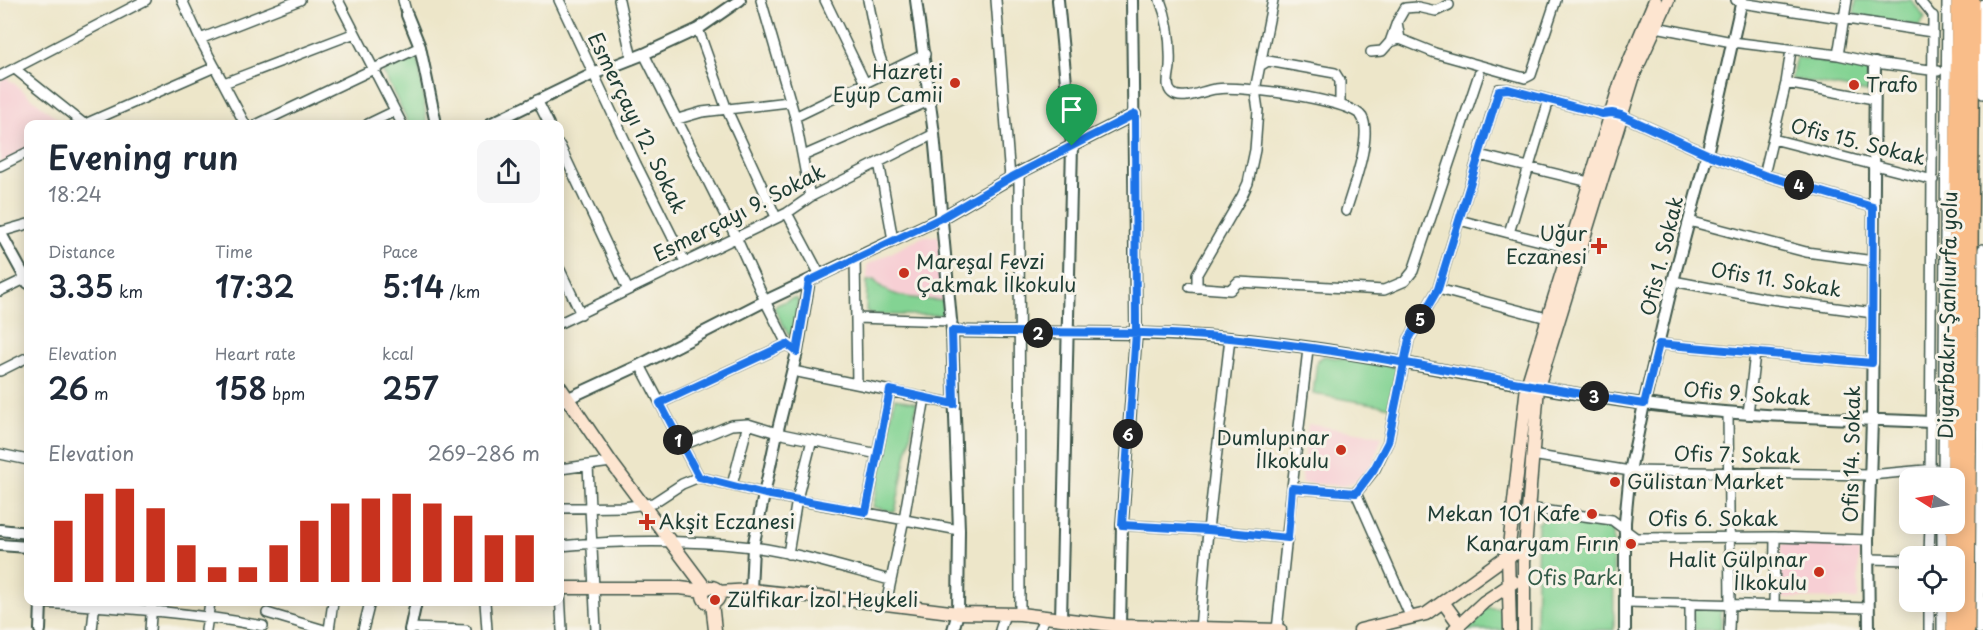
<!DOCTYPE html>
<html lang="en">
<head>
<meta charset="utf-8">
<style>
	:root { --surface:#fff; --page:#f6f6f7; --text:#1f2937; --muted:#747a83; --accent:#c8321e }
	body { margin:0; font-family:"Playpen Sans",sans-serif; background:var(--page); color:var(--text); height:100vh; display:flex; flex-direction:column; font-size:22px; white-space:nowrap }
	* { box-sizing:border-box; margin:0 }
	p { font-size:20px; color:var(--muted) }
	.icon { flex:none; width:33px; height:33px; fill:none; stroke:currentColor; stroke-width:2; stroke-linecap:round; stroke-linejoin:round }
	.map { position:relative; flex:1; overflow:hidden }
	.sheet { position:absolute; left:24px; top:120px; width:540px; height:486px; display:flex; flex-direction:column; background:var(--surface); border-radius:12px; box-shadow:0 3px 15px #0003 }
	.sheet>* { flex:none }
	.needle { width:39px; rotate:281deg }
	.tools { position:absolute; left:1899px; top:468px; display:grid; gap:12px }
	.tools a { display:grid; place-items:center; width:66px; height:66px; border-radius:12px; background:var(--surface); box-shadow:0 3px 15px #0003; font-size:30px }
	.pin { position:absolute; display:grid; place-items:center; width:51px; height:51px; color:#fff; margin:-62px -26px; border-radius:50% 50% 50% 0; rotate:-45deg; box-shadow:0 0 6px #0007 }
	.pin .icon { rotate:45deg }
	.km { position:absolute; width:30px; height:30px; margin:-15px; border-radius:50%; background:#222; color:#fff; font-size:16px; line-height:30px; text-align:center }
	.round { display:grid; place-items:center; flex:none; width:63px; height:63px; border-radius:12px; background:var(--page) }
	.head { display:flex; align-items:center; justify-content:space-between; height:102px; padding:0 24px }
	h1 { font-size:33px; font-weight:600; line-height:45px }
	.metrics { display:grid; grid-template-columns:repeat(3,1fr); gap:9px; height:102px; padding:6px 24px }
	.metrics div { display:grid; align-content:center }
	.metrics b { font-size:30px; font-weight:600 }
	.metrics small { font-size:16px; font-weight:400 }
	.metrics p { font-size:16px }
	.chart { height:168px; padding:12px 24px }
	.chart p { display:flex; justify-content:space-between }
	.chart svg { width:100%; height:108px; margin-top:6px; stroke:var(--accent); stroke-width:6 }
	.map>svg:first-child { display:block }
	.built { fill:#f7cfd4 }
	.green { fill:#83d393; stroke:#518864; stroke-width:1.5 }
	.lines { fill:none; stroke-linecap:round; stroke-linejoin:round }
	.pedestrian-casing { stroke:#3e564a; stroke-width:10 }
	.minor-casing { stroke:#3e564a; stroke-width:12 }
	.tertiary-casing { stroke:#3e564a; stroke-width:14 }
	.secondary-casing { stroke:#3e564a; stroke-width:15 }
	.trunk-casing { stroke:#3e564a; stroke-width:18 }
	.pedestrian { stroke:#fff; stroke-width:7 }
	.minor { stroke:#fff; stroke-width:9 }
	.tertiary { stroke:#fff; stroke-width:10 }
	.secondary { stroke:#fde5d0; stroke-width:12 }
	.trunk { stroke:#f9bd89; stroke-width:15 }
	.route-casing { stroke:#fff; stroke-width:12 }
	.route { stroke:#1a73e8; stroke-width:8 }
	.poi-dot { fill:#c8321e; stroke:#f7f3e8; stroke-width:2 }
	.labels { text-anchor:middle; stroke-width:6; stroke-linejoin:round; paint-order:stroke }
	.poi-label { font-size:20px; fill:#1f3d34; stroke:#f7f3e8; text-anchor:end }
	.street-label { font-size:20px; fill:#1f3d34; stroke:#f7f3e8 }
	.park-label { font-size:20px; fill:#335b47; stroke:#f7f3e8 }
</style>
</head>
<body>
<div class="map">
<svg width="1983" height="630" viewBox="0 0 1983 630">
	<rect width="100%" height="100%" fill="#f7f3e8"/>
	<filter id="ink" filterUnits="userSpaceOnUse"><feTurbulence type="fractalNoise" baseFrequency=".0167" numOctaves="2"/><feDisplacementMap in="SourceGraphic" scale="12" xChannelSelector="R" yChannelSelector="G"/><feConvolveMatrix kernelMatrix="1 2 1 2 8 2 1 2 1" color-interpolation-filters="sRGB"/></filter>
	<filter id="wash" filterUnits="userSpaceOnUse"><feTurbulence type="fractalNoise" baseFrequency=".008" numOctaves="4" result="noise"/><feDisplacementMap in="SourceGraphic" scale="24" xChannelSelector="R" yChannelSelector="G"/><feGaussianBlur stdDeviation="1.35" result="paint"/><feColorMatrix in="noise" values="0 0 0 0 0 0 0 0 0 0 0 0 0 0 0 0 0 1.4 0 .05"/><feComposite in="paint" operator="in"/></filter>
	<g filter="url(#wash)">
		<rect width="100%" height="100%" fill="#ede6c9"/>
		<path class="built" d="M6,77L64,124H28V150L0,163V81Z
			M924,236H939L943,301L896,295L881,289L874,280L867,281V265Z
			M1308,424L1382,436L1373,464L1355,481L1343,486L1301,483Z
			M1787,542L1856,545L1859,549L1858,599L1783,598L1780,596L1781,545Z"/>
		<path class="green" d="M1856,0H1911L1925,18L1919,26L1862,17L1854,13Z
			M414,54L418,56L427,124H409L383,72L384,68Z
			M1796,57L1868,70V92L1791,79Z
			M874,280C890,300 919,298 943,301L944,315H875L866,311L867,281Z
			M793,298L798,299L795,337L788,334L774,308L776,305Z
			M1324,356L1398,367L1391,407L1313,394L1317,360Z
			M895,398L917,403L895,512L873,507Z
			M1547,517L1613,525L1614,630H1536L1538,523Z
			M1477,607L1505,609V630H1458Z
			M1721,607V630H1694L1693,608Z"/>
	</g>
	<g filter="url(#ink)">
		<g class="lines">
			<g class="pedestrian-casing">
				<path id="pedestrian" d="M1920,0L1933,16"/>
			</g>
			<g class="minor-casing">
				<path id="minor" d="M182,0L200,39L245,124
					M338,0L402,124
					M403,0L407,15
					M559,0L636,164L685,262
					M619,0L632,59
					M761,0L795,117L810,197
					M825,0L865,83
					M868,0L878,51L885,72
					M996,0L1010,178
					M1160,0C1169,22 1171,44 1170,67C1169,76 1165,87 1172,93C1182,102 1203,90 1216,89C1238,85 1351,99 1362,117C1373,136 1352,190 1346,211
					M1736,0L1741,3L1932,32
					M1983,4V94
					M1397,22L1405,8L1418,7L1436,11L1449,5
					M1656,27L1732,42L1838,55L1875,63L1938,71
					M698,29L727,110L776,217
					M200,39L300,0
					M1390,42L1397,22L1400,39
					M1371,52L1382,51L1390,42L1400,39L1435,53L1525,78L1531,75L1556,0
					M644,54L736,237L765,301L787,344L797,352
					M1838,55L1847,0
					M1260,66L1268,61L1335,73L1340,81V105
					M15,69L84,124
					M0,76L146,0
					M224,83L355,33
					M1786,83L1874,99
					M537,100L549,124
					M795,117L925,54
					M678,119L702,112L789,102
					M85,124L215,67
					M258,124L420,47
					M368,124L395,111
					M1773,139L1933,180
					M560,146L628,290
					M1479,155L1589,182
					M803,156L929,101
					M879,162L893,240
					M0,166L28,152
					M1019,173L1020,614
					M1764,175L1786,83L1791,50
					M787,213L820,275
					M1459,220L1509,233L1549,100
					M1689,221L1806,252L1874,261
					M0,232L28,224
					M1509,233L1569,248
					M855,258L857,384
					M560,270L581,314
					M1673,281L1763,298L1873,313
					M1190,287L1230,290L1238,282L1384,290L1405,281L1413,271L1479,74
					M1197,288V274L1242,196L1248,183L1255,150L1258,110L1255,90L1273,0
					M1438,289L1547,318
					M0,291L25,279
					M856,318L952,321
					M560,323L787,213L810,197L934,134
					M1659,344L1872,363
					M640,365L699,477
					M0,371L28,357
					M793,371L954,404
					M660,403L787,344
					M1728,413L1730,604L1729,630
					M1748,414L1755,353
					M681,446L731,425L748,424L777,433L878,454
					M0,454L28,460
					M1532,455L1630,471L1870,475L1936,469
					M588,466L596,630
					M560,469L611,462
					M1930,478L1933,16
					M1943,478L1947,0
					M732,485L748,424
					M1292,488L1308,349
					M560,508L624,507L653,503L682,484L699,477L765,494L959,530
					M1528,508L1612,520L1636,538L1775,537L1868,540
					M866,512L890,390
					M1122,525L1208,530L1288,538
					M560,546C623,540 688,540 752,547C798,553 845,568 890,580
					M788,554L797,499L812,440
					M1929,556L1930,524
					M1942,556V524
					M1870,559L1910,560
					M560,591L562,630
					M485,602L487,630
					M1626,602L1869,608
					M41,603C116,607 189,612 263,626
					M1690,603V630
					M886,604L904,519L925,397
					M1774,605L1775,537
					M267,613L324,630
					M1411,618L1356,493L1375,469L1388,442L1409,339L1438,289L1499,89H1508L1602,114L1612,113L1621,115L1707,154L1764,175L1873,207
					M410,628L466,630
					M92,630L95,602
					M150,630L152,602
					M206,630L210,602
					M329,630L333,602
					M363,630L370,602
					M1000,630L1005,614
					M1039,630L1045,616
					M1200,630L1208,530L1230,338
					M1277,630L1292,488L1356,493
					M1929,630V602
					M1942,630V602
					M1980,630L1983,249"/>
			</g>
			<g class="tertiary-casing">
				<path id="tertiary" d="M916,0L934,134L952,331L959,530L958,613L953,630
					M1058,0L1072,145L1061,619
					M407,15L420,47L436,124
					M490,124L593,74L644,54L698,29L740,0
					M0,232L28,283
					M952,331C1045,334 1137,330 1229,338C1369,351 1505,385 1644,404C1738,416 1834,418 1929,422
					M560,402L640,365L765,301L943,217L1019,173L1135,114
					M0,530L28,533
					M0,545L28,547
					M751,590L753,547L777,433L797,352L809,281
					M1120,626L1122,525L1136,333L1132,0
					M40,630L41,602
					M410,630L416,602
					M1625,630V522L1630,471L1644,404L1673,281L1707,154L1742,0
					M1869,630L1868,540L1872,420L1875,63"/>
			</g>
			<g class="secondary-casing">
				<path id="secondary" d="M560,387L611,462L706,589
					M703 595a8 8 0 1 1 16 0a8 8 0 1 1-16 0Z
					M560,588H680L704,591
					M718,592L751,590L886,604L958,613L1020,614L1120,626L1280,630
					M1443,602L1459,624
					M712,603L715,630
					M1360,630L1426,614L1508,555L1515,554
					M1454,630L1484,602L1514,582
					M1510,630L1508,555L1527,386L1621,81L1655,0
					M1524,630V562L1538,387L1635,72L1668,0"/>
			</g>
			<g class="trunk-casing">
				<path id="trunk" d="M1954,557L1959,0
					M1954,630V602
					M1967,630L1972,0"/>
			</g>
			<use href="#pedestrian" class="pedestrian"/>
			<use href="#minor" class="minor"/>
			<use href="#tertiary" class="tertiary"/>
			<use href="#secondary" class="secondary"/>
			<use href="#trunk" class="trunk"/>
		</g>
	</g>
	<g class="lines" filter="url(#ink)">
		<g class="route-casing">
			<path id="route" d="M1072,146L1010,178L943,217L809,281L797,352L787,344L660,403L699,477L765,494L866,512L890,390L954,404L952,331C1045,334 1138,329 1230,338C1369,352 1506,383 1644,404L1659,344L1872,363L1873,207L1764,175L1707,154L1621,115L1612,113L1602,114L1508,89L1499,90L1438,289L1409,339L1388,442L1374,469L1356,493L1292,488L1288,538L1208,530L1122,525L1136,333L1135,114L1072,146"/>
		</g>
		<use href="#route" class="route"/>
	</g>
	<g class="poi-dot">
		<circle cx="955" cy="83" r="6"/>
		<circle cx="1854" cy="85" r="6"/>
		<path d="M1596 237h6v6h6v6h-6v6h-6v-6h-6v-6h6z"/>
		<circle cx="904" cy="273" r="6"/>
		<circle cx="1341" cy="450" r="6"/>
		<circle cx="1615" cy="482" r="6"/>
		<circle cx="1592" cy="514" r="6"/>
		<path d="M644 513h6v6h6v6h-6v6h-6v-6h-6v-6h6z"/>
		<circle cx="1631" cy="544" r="6"/>
		<circle cx="1819" cy="572" r="6"/>
		<circle cx="715" cy="600" r="6"/>
	</g>
	<g class="labels">
		<g class="poi-label">
			<text x="943" y="79">Hazreti<tspan x="943" dy="23">Eyüp Camii</tspan></text>
			<text x="1866" y="92" text-anchor="start">Trafo</text>
			<text x="1587" y="241">Uğur<tspan x="1587" dy="23">Eczanesi</tspan></text>
			<text x="916" y="269" text-anchor="start">Mareşal Fevzi<tspan x="916" dy="23">Çakmak İlkokulu</tspan></text>
			<text x="1329" y="445">Dumlupınar<tspan x="1329" dy="23">İlkokulu</tspan></text>
			<text x="1627" y="489" text-anchor="start">Gülistan Market</text>
			<text x="1580" y="521">Mekan 101 Kafe</text>
			<text x="659" y="529" text-anchor="start">Akşit Eczanesi</text>
			<text x="1619" y="551">Kanaryam Fırın</text>
			<text x="1807" y="567">Halit Gülpınar<tspan x="1807" dy="23">İlkokulu</tspan></text>
			<text x="727" y="607" text-anchor="start">Zülfikar İzol Heykeli</text>
		</g>
		<g class="street-label">
			<text transform="translate(637 123) rotate(64)" y="7">Esmerçayı 12. Sokak</text>
			<text transform="translate(1858 142) rotate(14)" y="7">Ofis 15. Sokak</text>
			<text transform="translate(739 213) rotate(-27)" y="7">Esmerçayı 9. Sokak</text>
			<text transform="translate(1662 256) rotate(-76)" y="7">Ofis 1. Sokak</text>
			<text transform="translate(1776 280) rotate(9)" y="7">Ofis 11. Sokak</text>
			<text transform="translate(1948 315) rotate(-89)" y="7">Diyarbakır-Şanlıurfa yolu</text>
			<text transform="translate(1747 394) rotate(4)" y="7">Ofis 9. Sokak</text>
			<text transform="translate(1852 454) rotate(-89)" y="7">Ofis 14. Sokak</text>
			<text transform="translate(1737 455) rotate(1)" y="7">Ofis 7. Sokak</text>
			<text x="1713" y="526">Ofis 6. Sokak</text>
		</g>
		<g class="park-label">
			<text x="1575" y="585">Ofis Parkı</text>
		</g>
	</g>
</svg>
<div class="tools">
<a><svg class="needle" viewBox="-14 -14 28 28"><path d="M0-13l5 13h-10z" fill="#e53935"/><path d="M0 13l5-13h-10z" fill="#747a83"/></svg></a>
<a><svg class="icon" aria-label="locate" viewBox="0 0 24 24"><circle cx="12" cy="12" r="6"/><path d="M12 2v4M12 18v4M2 12h4M18 12h4"/></svg></a>
</div>
<div class="pin" style="left:1072px;top:146px;background:#1e9e55"><svg class="icon" aria-label="arrive" viewBox="0 0 24 24"><path d="M6 21V4h12l-3 4 3 4H6"/></svg></div>
<b class="km" style="left:678px;top:440px">1</b>
<b class="km" style="left:1038px;top:333px">2</b>
<b class="km" style="left:1594px;top:396px">3</b>
<b class="km" style="left:1799px;top:185px">4</b>
<b class="km" style="left:1420px;top:319px">5</b>
<b class="km" style="left:1128px;top:434px">6</b>
<section class="sheet">
<div class="head"><div><h1>Evening run</h1><p>18:24</p></div><a class="round"><svg class="icon" aria-label="share" viewBox="0 0 24 24"><path d="M12 15V3M7 8l5-5 5 5M5 13v7h14v-7"/></svg></a></div>
<div class="metrics">
<div><p>Distance</p><b>3.35<small> km</small></b></div>
<div><p>Time</p><b>17:32</b></div>
<div><p>Pace</p><b>5:14<small> /km</small></b></div>
</div>
<div class="metrics">
<div><p>Elevation</p><b>26<small> m</small></b></div>
<div><p>Heart rate</p><b>158<small> bpm</small></b></div>
<div><p>kcal</p><b>257</b></div>
</div>
<div class="chart"><p><span>Elevation</span>269–286 m</p>
<svg viewBox="0 0 160 44" preserveAspectRatio="none"><path d="M5 44V19M15 44V8M25 44V6M35 44V14M45 44V29M55 44V38M65 44V38M75 44V29M85 44V19M95 44V12M105 44V10M115 44V8M125 44V12M135 44V17M145 44V25M155 44V25"/></svg>
</div>
</section>
</div>
</body>
</html>
